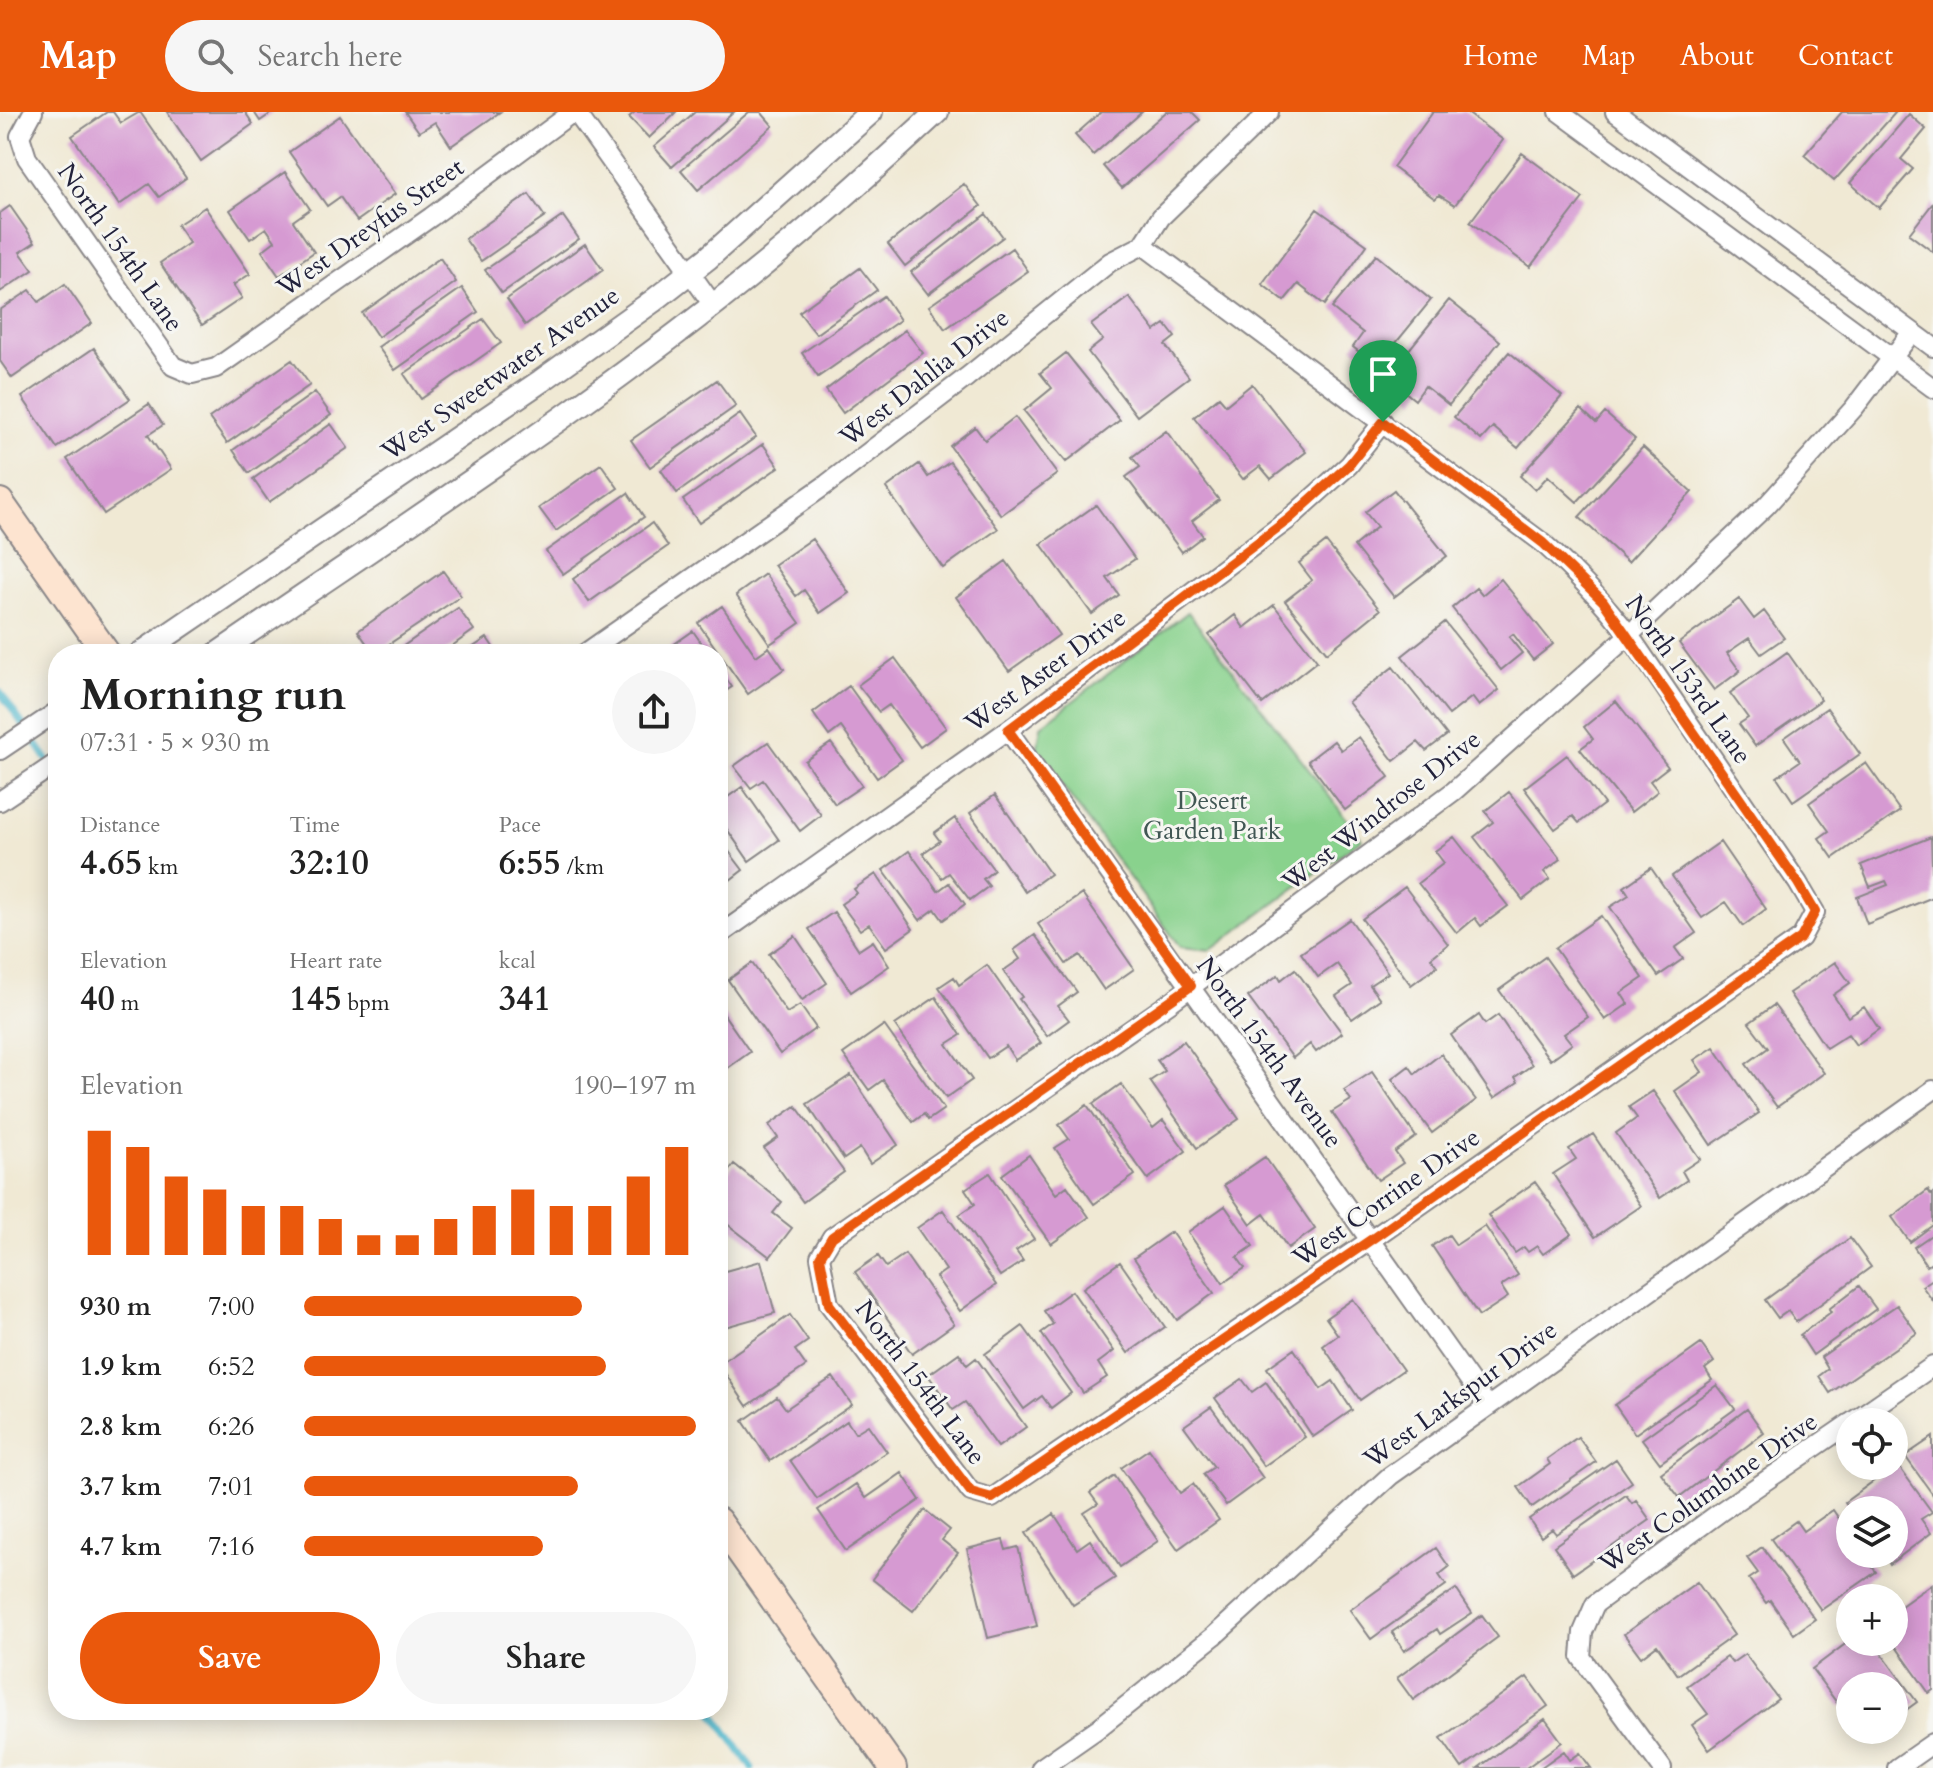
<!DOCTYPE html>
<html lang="en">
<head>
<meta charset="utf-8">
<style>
	:root { --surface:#fff; --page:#f6f6f6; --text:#222; --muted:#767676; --accent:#ea580c }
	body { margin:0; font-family:Cardo,serif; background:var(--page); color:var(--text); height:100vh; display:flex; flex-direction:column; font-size:30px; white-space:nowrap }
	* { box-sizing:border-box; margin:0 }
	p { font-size:26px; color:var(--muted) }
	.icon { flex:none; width:44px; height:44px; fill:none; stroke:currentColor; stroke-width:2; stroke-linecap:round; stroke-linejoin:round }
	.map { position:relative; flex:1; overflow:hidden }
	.panel { position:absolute; left:48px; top:532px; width:680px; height:1076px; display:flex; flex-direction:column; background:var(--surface); border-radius:32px; box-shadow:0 4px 20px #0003 }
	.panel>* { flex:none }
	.controls { position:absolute; left:1836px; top:1296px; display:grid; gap:16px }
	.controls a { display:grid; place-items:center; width:72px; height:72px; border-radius:50%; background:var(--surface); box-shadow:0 4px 20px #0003; font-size:40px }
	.pin { position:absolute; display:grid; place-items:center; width:68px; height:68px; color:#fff; margin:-82px -34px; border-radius:50% 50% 50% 0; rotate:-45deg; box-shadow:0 0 8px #0007 }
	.pin .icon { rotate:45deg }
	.round { display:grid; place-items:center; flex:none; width:84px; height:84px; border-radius:42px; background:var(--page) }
	.overview { display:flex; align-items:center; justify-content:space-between; height:136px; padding:0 32px }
	h1 { font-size:44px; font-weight:600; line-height:60px }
	.metrics { display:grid; grid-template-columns:repeat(3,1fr); gap:12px; height:136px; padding:8px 32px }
	.metrics div { display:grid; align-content:center }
	.metrics b { font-size:34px; font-weight:600 }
	.metrics small { font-size:22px; font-weight:400 }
	.metrics p { font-size:22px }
	.chart { height:224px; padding:16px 32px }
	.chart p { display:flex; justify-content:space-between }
	.chart svg { width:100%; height:144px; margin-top:8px; stroke:var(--accent); stroke-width:6 }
	.action { display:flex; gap:16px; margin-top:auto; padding:16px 32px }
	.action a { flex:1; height:92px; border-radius:48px; background:var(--accent); color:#fff; font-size:32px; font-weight:600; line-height:92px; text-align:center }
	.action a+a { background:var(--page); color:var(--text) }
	ul { padding:0 32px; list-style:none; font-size:26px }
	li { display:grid; grid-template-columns:128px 96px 1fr; align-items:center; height:60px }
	li i { height:20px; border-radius:10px; background:var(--accent) }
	header { display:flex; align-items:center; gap:48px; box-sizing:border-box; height:112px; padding:0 40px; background:var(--accent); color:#fff }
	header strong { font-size:38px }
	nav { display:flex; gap:44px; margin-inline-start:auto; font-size:28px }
	.search { width:560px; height:72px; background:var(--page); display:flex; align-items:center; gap:20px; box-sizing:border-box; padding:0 28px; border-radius:44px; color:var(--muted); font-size:30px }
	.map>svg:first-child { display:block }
	.green { fill:#89d28d; stroke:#567a64; stroke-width:2 }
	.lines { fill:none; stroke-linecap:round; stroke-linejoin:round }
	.stream { stroke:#4cb5ca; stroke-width:7 }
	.building { fill:#d69ad2 }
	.minor-casing { stroke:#898688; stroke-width:22 }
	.tertiary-casing { stroke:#898688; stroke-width:26 }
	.secondary-casing { stroke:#898688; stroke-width:30 }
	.minor { stroke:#fff; stroke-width:18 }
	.tertiary { stroke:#fff; stroke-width:22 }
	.secondary { stroke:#fde4d0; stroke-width:26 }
	.route-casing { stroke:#fff; stroke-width:16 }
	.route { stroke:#ea580c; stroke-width:10 }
	.labels { text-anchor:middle; stroke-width:6; stroke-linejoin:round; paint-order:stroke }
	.street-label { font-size:26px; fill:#22223b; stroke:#f6f6f2 }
	.park-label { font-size:26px; fill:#415754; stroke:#f6f6f2 }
</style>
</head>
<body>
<header>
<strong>Map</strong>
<div class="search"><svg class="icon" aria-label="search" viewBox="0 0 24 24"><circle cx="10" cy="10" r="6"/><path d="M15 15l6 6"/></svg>Search here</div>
<nav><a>Home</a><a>Map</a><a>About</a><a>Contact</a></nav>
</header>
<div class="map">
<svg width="1933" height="1656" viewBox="0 0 1933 1656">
	<rect width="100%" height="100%" fill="#f6f6f2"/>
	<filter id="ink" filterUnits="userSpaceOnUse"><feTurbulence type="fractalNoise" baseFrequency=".0125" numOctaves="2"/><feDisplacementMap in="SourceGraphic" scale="16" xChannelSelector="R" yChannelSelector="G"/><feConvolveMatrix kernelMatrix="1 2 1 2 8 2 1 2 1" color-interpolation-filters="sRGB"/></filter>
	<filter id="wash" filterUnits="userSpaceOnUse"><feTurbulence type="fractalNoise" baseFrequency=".006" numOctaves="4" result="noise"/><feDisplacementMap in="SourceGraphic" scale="32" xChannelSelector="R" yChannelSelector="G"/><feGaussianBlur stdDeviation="1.8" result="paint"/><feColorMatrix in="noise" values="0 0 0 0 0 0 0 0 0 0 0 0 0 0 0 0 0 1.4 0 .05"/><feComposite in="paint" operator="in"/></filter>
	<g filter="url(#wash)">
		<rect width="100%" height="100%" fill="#f0e9d4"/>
		<path class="green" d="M1188,500L1362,727L1211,838L1180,835L1037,639L1041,614Z"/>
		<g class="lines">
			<path class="stream" d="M0,580L58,663
				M711,1598L752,1656"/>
		</g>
		<g id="blocks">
			<path class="building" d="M107,0H113L121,11L140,0L186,66L159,85L149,72L119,93L72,24Z
				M167,0H245L253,12L201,49Z
				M254,0H273L260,9Z
				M405,0H500L451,34L435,10L419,20Z
				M635,0H676L649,26L629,5Z
				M695,0H734L672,55L654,35Z
				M749,0H761L773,14L698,78L681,58Z
				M1101,0H1142L1093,43L1075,23Z
				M1166,0H1192L1200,8L1122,76L1103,54Z
				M1433,0H1466L1503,28L1455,93L1439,83L1435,87L1393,55Z
				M1842,0H1896L1834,69L1804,43Z
				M1909,2L1926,17L1901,47L1913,57L1879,96L1850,71Z
				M340,4L395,82L357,109L340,85L327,94L289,40Z
				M1522,41L1583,86L1530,155L1470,110Z
				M285,60L310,97L293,109L314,140L279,164L262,139L275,129L266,116L250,127L230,98Z
				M964,72L981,94L905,154L888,132Z
				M529,82L545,105L481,149L465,127Z
				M1933,91V140L1909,122Z
				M10,94L35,130L20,140L33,158L0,180V101Z
				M205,95L250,162L233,173L242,186L202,213L160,151L189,131L177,113Z
				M1317,97L1367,133L1325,193L1298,172L1284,189L1262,172Z
				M986,102L1003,125L928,182L911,160Z
				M563,104L579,127L502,181L485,158Z
				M585,132L603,158L525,213L507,187Z
				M1012,136L1028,159L945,217L929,194Z
				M1376,143L1431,188L1377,254L1353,235L1363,221L1332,196Z
				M440,146L456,170L378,225L362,201Z
				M860,156L877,178L816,222L799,200Z
				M65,172L92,211L12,266L0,249V198L30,178L39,190Z
				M462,176L478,200L395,258L378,235Z
				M884,184L900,208L818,265L802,241Z
				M1129,185L1155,219L1165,212L1175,225L1165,233L1189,265L1137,304L1088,240L1103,228L1091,213Z
				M1449,188L1500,229L1449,293L1425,274L1415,288L1387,265Z
				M483,207L501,231L421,287L404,262Z
				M905,218L923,241L843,301L826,278Z
				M94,236L130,287L57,336L22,285Z
				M1509,240L1562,284L1518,336L1493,315L1481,328L1454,305Z
				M1066,241L1120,308L1066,350L1024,299L1052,276L1040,261Z
				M292,248L310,273L227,331L209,306Z
				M717,268L736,294L650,355L631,328Z
				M1252,272L1306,340L1271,367L1260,354L1243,367L1194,305L1219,285L1226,293Z
				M315,280L331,303L249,361L233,338Z
				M149,292L163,313L148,323L171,357L104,402L67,347Z
				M1581,297L1596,311L1605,301L1635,327L1577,390L1548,364L1535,378L1520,364Z
				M740,302L756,325L677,381L661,358Z
				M1015,305L1057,362L1001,403L950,334L975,315L985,328Z
				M331,312L348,336L269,390L253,367Z
				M1166,319L1219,388L1192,409L1203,424L1182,440L1126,365L1140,355L1132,345Z
				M763,332L779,355L699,411L683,388Z
				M1643,335L1692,380L1628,450L1579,405Z
				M950,350L998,417L943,456L886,376L919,352L928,365Z
				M601,352L618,376L556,419L539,396Z
				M1394,378L1447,444L1394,485L1354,434L1377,415L1365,400Z
				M628,381L644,405L563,462L546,439Z
				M1096,393L1135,447L1107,466L1119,483L1092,502L1041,432Z
				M652,411L668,434L589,490L573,467Z
				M812,427L849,481L820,501L804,478L796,484L774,453Z
				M1326,430L1380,498L1327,541L1285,489L1312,468L1299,451Z
				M1006,449L1059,523L1009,559L956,485Z
				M443,459L461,484L374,542L358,519Z
				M765,462L800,511L770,532L736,483Z
				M1501,467L1553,532L1533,548L1513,522L1509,525L1522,541L1501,558L1452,496L1476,476L1482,483Z
				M1739,487L1754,507L1764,499L1784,526L1761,542L1749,526L1727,541L1740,559L1714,578L1679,531Z
				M1274,493L1317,549L1262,592L1209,523L1235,503L1244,516Z
				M722,494L756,544L769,535L784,557L748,582L698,511Z
				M458,496L474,518L441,542H392Z
				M1445,510L1499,578L1479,594L1472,585L1449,603L1402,544Z
				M693,519L709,542H660Z
				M487,526L498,542H463Z
				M1787,540L1821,588L1755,634L1739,612L1748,606L1730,581Z
				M895,546L946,616L920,635L889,593L879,600L858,573Z
				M718,555L732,575L718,584Z
				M1393,555L1447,623L1426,639L1418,630L1394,649L1348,590Z
				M849,574L902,648L877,666L841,615L829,624L813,601Z
				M1616,589L1668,655L1650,669L1658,679L1631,700L1580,637L1593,627L1584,615Z
				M1827,596L1860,642L1793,689L1777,665L1800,649L1784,626Z
				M1359,625L1389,665L1345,698L1308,649L1334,629L1341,638Z
				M768,630L821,703L800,719L763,668L751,676L734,654Z
				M831,631L862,674L835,692L805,649Z
				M1567,643L1604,692L1579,711L1573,704L1555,717L1524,676Z
				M1866,651L1900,699L1833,746L1819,726L1829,719L1809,691Z
				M742,675L779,728L749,749L718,704V692Z
				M1509,680L1561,747L1544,760L1550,767L1523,788L1474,725L1493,710L1485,699Z
				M995,683L1050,762L1025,780L970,701Z
				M955,706L994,758L983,767L989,774L970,788L949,761L942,766L923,741L940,729L934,721Z
				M718,725L743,758L721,775L718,771Z
				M1454,725L1508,794L1481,814L1475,806L1457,821L1418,771L1444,751L1435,739Z
				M1931,725L1933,785L1867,812L1857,785L1888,773L1886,769L1870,775L1861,753Z
				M1720,730L1766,797L1743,814L1726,790L1702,806L1672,764Z
				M909,739L938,779L949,771L965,792L943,808L935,797L920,808L883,758Z
				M1651,756L1696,821L1675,836L1683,847L1658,864L1610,795L1629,783L1624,775Z
				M876,762L913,817L886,836L869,812L860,818L841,792L857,781L854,777Z
				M1405,775L1448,832L1431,846L1437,854L1411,873L1362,807Z
				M1082,782L1134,857L1104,878L1080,843L1066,852L1038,812Z
				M834,800L859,838L873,829L889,854L851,880L809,817Z
				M1601,804L1643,866L1621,881L1628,892L1605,908L1555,836Z
				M1350,807L1388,861L1370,873L1380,887L1352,907L1336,884L1352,873L1337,852L1318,865L1301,841Z
				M1035,823L1077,880L1058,894L1069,908L1047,924L1019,887L1022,885L1003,859L1020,847L1014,838Z
				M795,824L827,871L802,888L769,842Z
				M1545,845L1588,905L1564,922L1572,932L1550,948L1499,878Z
				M1835,850L1850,871L1833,883L1848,905L1864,895L1879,917L1856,933L1848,922L1826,936L1789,881Z
				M752,851L787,901L800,893L816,916L780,942L728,868Z
				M987,853L1041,931L1015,948L1006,934L988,946L939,875L954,865L959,873Z
				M1295,857L1342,921L1316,940L1310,932L1293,946L1248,885L1278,863L1281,868Z
				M936,885L961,923L947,932L972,968L946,986L895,913Z
				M1774,893L1824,961L1777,995L1746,952L1768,936L1749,911Z
				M718,894L750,940L718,963Z
				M1479,903L1485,912L1498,903L1532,953L1515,965L1518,970L1494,986L1451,923Z
				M884,913L944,997L928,1008L924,1002L913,1010L883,968L869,978L843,942Z
				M1184,929L1239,1007L1197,1036L1150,969L1165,959L1157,948Z
				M1714,935L1759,1001L1711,1033L1675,979L1702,960L1694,948Z
				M1441,942L1476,988L1432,1021L1392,967L1409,954L1415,962Z
				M1372,960L1416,1025L1395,1040L1403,1051L1378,1068L1332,1000L1351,988L1344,978Z
				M851,963L898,1033L870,1052L860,1036L844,1047L807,992Z
				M1121,972L1153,1016L1163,1008L1186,1039L1148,1067L1093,992Z
				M1653,979L1700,1047L1682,1059L1687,1068L1660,1086L1616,1021L1637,1006L1629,995Z
				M1087,993L1135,1063L1094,1092L1055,1036L1069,1027L1059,1013Z
				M796,994L844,1060L803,1090L764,1036L778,1026L769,1013Z
				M1593,1022L1641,1094L1595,1125L1553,1062L1576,1047L1569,1037Z
				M1029,1043L1056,1082L1067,1074L1089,1105L1051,1132L1002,1063Z
				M1265,1045L1315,1117L1288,1136L1264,1102L1251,1112L1224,1073Z
				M734,1052L782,1090L773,1101L792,1116L770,1145L718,1105V1073Z
				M990,1061L1034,1127L1016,1139L1023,1149L1000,1164L959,1103L975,1092L965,1077Z
				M1535,1070L1572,1122L1543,1142L1537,1134L1528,1140L1524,1135L1515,1141L1488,1103Z
				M1928,1078L1931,1083L1933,1081V1113L1910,1130L1892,1105Z
				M1225,1094L1253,1134L1237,1145L1245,1156L1223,1171L1188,1120Z
				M943,1098L996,1173L960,1199L936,1165L946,1158L917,1116Z
				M1485,1114L1518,1163L1501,1174L1508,1185L1479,1204L1432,1134L1449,1123L1456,1133Z
				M1171,1120L1214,1181L1177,1208L1134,1146Z
				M1933,1122V1150L1927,1154L1914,1135Z
				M1850,1126L1871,1155L1796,1210L1788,1199L1778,1206L1765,1188Z
				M905,1142L954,1212L912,1242L855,1160L878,1144L886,1155Z
				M761,1149L775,1201L718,1217V1161Z
				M1120,1150L1165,1215L1128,1241L1083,1176Z
				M1933,1167V1189L1922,1174Z
				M1859,1174L1876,1197L1813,1243L1800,1223L1831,1200L1829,1197Z
				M1072,1179L1114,1239L1098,1251L1107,1265L1083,1281L1041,1221L1053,1212L1044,1199Z
				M1353,1187L1403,1258L1360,1288L1323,1234L1338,1223L1326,1206Z
				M1897,1193L1917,1221L1830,1281L1819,1264L1828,1257L1821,1245Z
				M790,1203L808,1229L795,1238L806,1254L747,1294L719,1252Z
				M1023,1214L1071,1281L1051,1296L1042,1284L1024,1297L985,1242Z
				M1701,1232L1714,1250L1705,1257L1712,1268L1635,1322L1615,1293Z
				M1294,1237L1321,1277L1333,1269L1352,1298L1313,1325L1267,1256Z
				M959,1241L967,1253L976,1246L1026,1315L998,1335L965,1290L953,1298L928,1263Z
				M833,1265L852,1293L770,1349L743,1309L777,1285L786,1297Z
				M1242,1267L1252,1280L1266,1270L1305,1325L1264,1354L1215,1286Z
				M1717,1273L1735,1297L1660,1351L1642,1327Z
				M1211,1295L1263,1366L1226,1393L1203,1362L1214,1355L1184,1314Z
				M1747,1297L1764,1321L1679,1385L1661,1361Z
				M847,1309L855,1321L868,1313L887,1340L817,1387L790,1348Z
				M1578,1325L1596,1350L1532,1395L1518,1375L1550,1352L1547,1347Z
				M1933,1325V1383L1905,1344Z
				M1149,1337L1180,1381L1193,1372L1219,1408L1178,1437L1121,1356Z
				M1616,1347L1632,1370L1556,1422L1552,1417L1541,1425L1529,1407Z
				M1897,1352L1932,1400L1921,1407L1931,1421L1890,1452L1883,1442H1894V1398H1851L1845,1390Z
				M902,1361L920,1388L846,1439L818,1398L856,1372L866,1386Z
				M1115,1364L1158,1429L1120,1455L1084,1401L1098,1392L1090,1381Z
				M1626,1383L1632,1391L1636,1388L1650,1408L1573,1462L1554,1434Z
				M925,1398L950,1418L942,1428L958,1441L913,1499L872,1467Z
				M1833,1398L1850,1423V1442H1863L1876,1460L1821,1498L1771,1427L1796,1409L1803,1419Z
				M1054,1402L1077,1437L1090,1428L1115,1466L1073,1493L1026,1421Z
				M1003,1428L1006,1438L1018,1435L1037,1514L988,1526L967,1437Z
				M1762,1435L1815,1507L1794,1522L1770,1488L1766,1491L1749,1467L1758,1461L1747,1446Z
				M1436,1436L1449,1455L1439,1463L1446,1473L1371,1527L1350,1498Z
				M1697,1470L1734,1523L1678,1563L1657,1533L1641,1545L1624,1522Z
				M1932,1472L1933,1578L1929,1581L1894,1532V1499Z
				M1456,1477L1472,1501L1440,1522L1437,1517L1404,1539L1392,1520Z
				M1482,1503L1498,1525L1413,1588L1397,1566Z
				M1848,1530H1873L1917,1590L1895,1606L1894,1574H1850V1591L1848,1589L1840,1595L1812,1557Z
				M1745,1542L1778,1587L1709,1638L1692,1613L1708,1602L1687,1574L1727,1545L1732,1551Z
				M1527,1565L1548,1594L1462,1656L1441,1626Z
				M1545,1607L1562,1630L1526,1656H1478Z
				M1564,1639L1570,1648L1580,1641L1591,1656H1540Z"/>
		</g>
	</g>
	<g filter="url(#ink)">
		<use href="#blocks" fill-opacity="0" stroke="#898688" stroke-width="2"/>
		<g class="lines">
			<g class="minor-casing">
				<path id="minor" d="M33,0L20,24L27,46L173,254L192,262L216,256L431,105L573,0
					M576,0L713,193
					M1559,0L1933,276
					M1615,0L1933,235
					M1143,133L1543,431C1575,460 1603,489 1629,523L1798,771L1815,800L1801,826L1372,1127L992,1386L971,1380L829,1192L820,1145L832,1125L1172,889L1454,679L1629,523L1766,394L1854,296L1912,220
					M584,542L827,372L967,265L1110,150L1143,133L1161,105L1269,0
					M1008,618L1487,1293
					M0,638L58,599
					M0,689L58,650
					M718,824L1008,618L1289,407L1349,353L1383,310
					M1852,1310L1933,1254
					M1041,1656L1097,1617L1214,1524L1390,1364L1933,978
					M1662,1656L1581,1545L1583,1520L1595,1492L1723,1398L1850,1311
					M1897,1656L1933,1631"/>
			</g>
			<g class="tertiary-casing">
				<path id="tertiary" d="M140,542L541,269L653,189L708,146L871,0
					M217,542C408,411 605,285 783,137C836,93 886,47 937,0"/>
			</g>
			<g class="secondary-casing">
				<path id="secondary" d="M0,390L107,542
					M718,1409L893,1656"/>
			</g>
			<use href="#minor" class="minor"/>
			<use href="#tertiary" class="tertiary"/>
			<use href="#secondary" class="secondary"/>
		</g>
	</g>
	<g class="lines" filter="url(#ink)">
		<g class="route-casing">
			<path id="route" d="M1383,310L1543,431L1603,489L1798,771L1815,800L1801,826L1372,1127L992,1386L971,1380L829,1192L820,1145L832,1125L1191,874L1008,618L1289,407L1349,353Z"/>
		</g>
		<use href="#route" class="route"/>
	</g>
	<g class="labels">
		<g class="street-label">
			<text transform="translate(370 115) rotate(-35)" y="9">West Dreyfus Street</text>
			<text transform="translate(121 135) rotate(55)" y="9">North 154th Lane</text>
			<text transform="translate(500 261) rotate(-35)" y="9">West Sweetwater Avenue</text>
			<text transform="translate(924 265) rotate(-38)" y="9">West Dahlia Drive</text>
			<text transform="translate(1045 558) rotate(-36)" y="9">West Aster Drive</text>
			<text transform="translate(1689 567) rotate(55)" y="9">North 153rd Lane</text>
			<text transform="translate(1381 698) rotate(-38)" y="9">West Windrose Drive</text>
			<text transform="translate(1270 940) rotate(54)" y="9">North 154th Avenue</text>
			<text transform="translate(1386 1085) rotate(-35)" y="9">West Corrine Drive</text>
			<text transform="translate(921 1270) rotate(53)" y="9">North 154th Lane</text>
			<text transform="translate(1460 1282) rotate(-36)" y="9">West Larkspur Drive</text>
			<text transform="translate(1708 1380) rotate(-35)" y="9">West Columbine Drive</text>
		</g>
		<g class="park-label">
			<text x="1212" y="697">Desert<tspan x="1212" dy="30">Garden Park</tspan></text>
		</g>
	</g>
</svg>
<div class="controls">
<a><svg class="icon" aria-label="locate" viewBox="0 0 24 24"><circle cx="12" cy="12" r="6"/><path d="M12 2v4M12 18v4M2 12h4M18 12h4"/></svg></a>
<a><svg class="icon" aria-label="layers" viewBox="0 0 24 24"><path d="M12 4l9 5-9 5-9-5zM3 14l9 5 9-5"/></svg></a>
<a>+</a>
<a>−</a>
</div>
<div class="pin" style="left:1383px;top:310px;background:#1e9e55"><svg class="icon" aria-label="arrive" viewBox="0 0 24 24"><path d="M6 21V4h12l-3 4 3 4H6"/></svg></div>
<section class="panel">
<div class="overview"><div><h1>Morning run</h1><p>07:31 · 5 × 930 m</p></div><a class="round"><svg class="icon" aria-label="share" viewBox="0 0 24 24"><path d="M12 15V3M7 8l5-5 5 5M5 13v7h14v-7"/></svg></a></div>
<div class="metrics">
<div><p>Distance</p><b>4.65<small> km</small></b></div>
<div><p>Time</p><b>32:10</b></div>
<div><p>Pace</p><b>6:55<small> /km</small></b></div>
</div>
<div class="metrics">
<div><p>Elevation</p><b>40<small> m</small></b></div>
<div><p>Heart rate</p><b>145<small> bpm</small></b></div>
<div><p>kcal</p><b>341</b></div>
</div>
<div class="chart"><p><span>Elevation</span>190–197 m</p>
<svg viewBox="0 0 160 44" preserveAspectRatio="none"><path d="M5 44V6M15 44V11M25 44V20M35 44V24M45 44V29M55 44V29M65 44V33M75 44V38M85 44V38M95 44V33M105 44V29M115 44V24M125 44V29M135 44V29M145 44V20M155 44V11"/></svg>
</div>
<ul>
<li><b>930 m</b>7:00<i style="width:71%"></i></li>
<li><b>1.9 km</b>6:52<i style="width:77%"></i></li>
<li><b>2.8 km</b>6:26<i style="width:100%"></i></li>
<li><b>3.7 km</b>7:01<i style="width:70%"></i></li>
<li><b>4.7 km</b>7:16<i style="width:61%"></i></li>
</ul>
<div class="action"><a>Save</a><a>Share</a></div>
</section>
</div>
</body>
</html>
